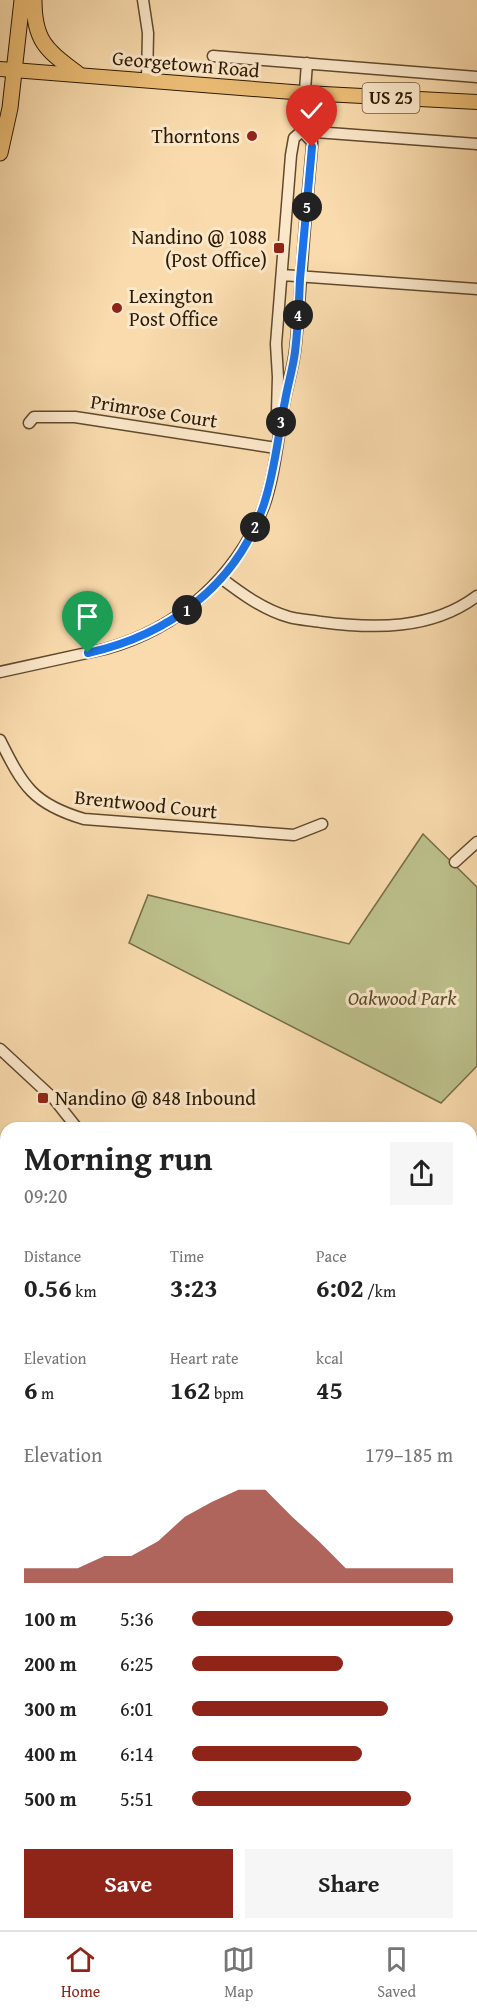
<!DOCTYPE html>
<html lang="en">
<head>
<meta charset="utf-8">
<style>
	:root { --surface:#fff; --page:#f6f6f6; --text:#222; --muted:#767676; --line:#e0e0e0; --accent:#8f2418 }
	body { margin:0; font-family:"Gentium Book Plus",serif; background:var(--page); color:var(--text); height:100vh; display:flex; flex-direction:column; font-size:22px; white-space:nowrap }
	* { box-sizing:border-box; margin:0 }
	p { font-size:20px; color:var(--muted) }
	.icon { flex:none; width:33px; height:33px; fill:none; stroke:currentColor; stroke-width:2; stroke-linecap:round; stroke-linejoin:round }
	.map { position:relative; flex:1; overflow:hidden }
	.sheet { position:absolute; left:0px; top:1122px; width:477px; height:808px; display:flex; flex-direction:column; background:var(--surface); border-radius:18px 18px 0 0; box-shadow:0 2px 4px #0004 }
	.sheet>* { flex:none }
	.pin { position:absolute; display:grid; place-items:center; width:51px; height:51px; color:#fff; margin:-62px -26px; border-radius:50% 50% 50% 0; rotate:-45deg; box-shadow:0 0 6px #0007 }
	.pin .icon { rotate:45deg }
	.km { position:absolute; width:30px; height:30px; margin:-15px; border-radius:50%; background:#222; color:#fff; font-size:16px; line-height:30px; text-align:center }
	.round { display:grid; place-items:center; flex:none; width:63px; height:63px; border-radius:0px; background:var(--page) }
	.head { display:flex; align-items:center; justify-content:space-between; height:102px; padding:0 24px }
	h1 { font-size:33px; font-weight:600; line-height:45px }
	.figures { display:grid; grid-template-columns:repeat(3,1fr); gap:9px; height:102px; padding:6px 24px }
	.figures div { display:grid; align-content:center }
	.figures b { font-size:26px; font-weight:600 }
	.figures small { font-size:16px; font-weight:400 }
	.figures p { font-size:16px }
	.chart { height:168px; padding:12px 24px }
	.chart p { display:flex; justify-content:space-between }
	.chart svg { width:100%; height:108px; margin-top:6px; fill:var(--accent); opacity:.7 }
	.primary-button { display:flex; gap:12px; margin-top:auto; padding:12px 24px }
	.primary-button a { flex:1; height:69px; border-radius:0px; background:var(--accent); color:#fff; font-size:24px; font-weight:600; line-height:69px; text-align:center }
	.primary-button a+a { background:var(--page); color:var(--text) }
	ul { padding:0 24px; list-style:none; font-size:20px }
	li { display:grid; grid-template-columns:96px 72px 1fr; align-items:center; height:45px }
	li i { height:15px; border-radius:8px; background:var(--accent) }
	.dock { display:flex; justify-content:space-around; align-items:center; height:84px; border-top:2px solid var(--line); background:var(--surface); font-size:16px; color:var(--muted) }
	.dock a { display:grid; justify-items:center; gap:3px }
	.dock .on { color:var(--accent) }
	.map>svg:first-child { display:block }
	.green { fill:#bcc08b; stroke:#746d46; stroke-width:1.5 }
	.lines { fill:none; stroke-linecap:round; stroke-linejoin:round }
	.stream { stroke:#72796c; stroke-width:2 }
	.minor-casing { stroke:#604a2d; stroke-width:13 }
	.major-casing { stroke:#2d1a02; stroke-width:16 }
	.highway-casing { stroke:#2d1a02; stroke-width:17 }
	.minor { stroke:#fbe8ca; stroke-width:10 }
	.major { stroke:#ecbe76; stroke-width:14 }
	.highway { stroke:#ecbe76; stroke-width:15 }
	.route-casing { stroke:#fff; stroke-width:12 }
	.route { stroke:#1a73e8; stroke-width:8 }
	.poi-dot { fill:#8f2418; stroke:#fbe8ca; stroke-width:2 }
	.labels { text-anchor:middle; stroke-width:6; stroke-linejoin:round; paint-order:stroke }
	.shield { fill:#fbe8ca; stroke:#6b583e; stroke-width:1.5 }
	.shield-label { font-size:18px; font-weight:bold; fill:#2d1a02 }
	.street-label { font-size:20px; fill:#2d1a02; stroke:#fbe8ca }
	.poi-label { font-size:20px; fill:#2d1a02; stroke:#fbe8ca; text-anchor:end }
	.park-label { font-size:20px; font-style:italic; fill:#584c2b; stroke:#fbe8ca }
</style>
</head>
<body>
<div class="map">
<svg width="477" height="1930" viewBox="0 0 477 1930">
	<rect width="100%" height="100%" fill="#f9dbad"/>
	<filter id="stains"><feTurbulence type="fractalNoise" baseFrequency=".00333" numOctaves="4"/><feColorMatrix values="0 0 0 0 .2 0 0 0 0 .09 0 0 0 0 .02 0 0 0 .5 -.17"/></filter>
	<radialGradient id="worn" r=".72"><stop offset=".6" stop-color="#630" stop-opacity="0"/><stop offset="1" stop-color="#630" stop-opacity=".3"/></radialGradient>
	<path class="green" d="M423,834L477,887V1066L441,1103L129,943L148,895L349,944Z"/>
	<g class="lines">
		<path class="stream" d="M471,1424H477
			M0,1503L6,1500"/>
		<g class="minor-casing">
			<path id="minor" d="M143,0L148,33L147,80
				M213,56L477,77
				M302,131L477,144
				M282,275L477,289
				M277,412L278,377L276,344L291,155L294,138L302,131L307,63
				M29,423L34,417H75L276,448
				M221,578C242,594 264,610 289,617C299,620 311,620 321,622C374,629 432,630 477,596
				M0,672L105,649C178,629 237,577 264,506C275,474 278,437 284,404C287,386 293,368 295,351C298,327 299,302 301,278C304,234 308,191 312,147V142L302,131
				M0,740C23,786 33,804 84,819L294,835L322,824
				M455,862L477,842
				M0,1049L54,1099L77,1128
				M0,1312L6,1305
				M0,1341L6,1334
				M0,1810L6,1806
				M365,1924L370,1930
				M236,1930V1924"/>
		</g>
		<g class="major-casing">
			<path id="major" d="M0,69L305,93L477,102"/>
		</g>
		<g class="highway-casing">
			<path id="highway" d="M34,0C34,42 47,50 78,74
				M0,153L10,108L22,0
				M0,1414L6,1420
				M0,1436L6,1442
				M471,1841L477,1847
				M471,1860L477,1866"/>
		</g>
		<use href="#minor" class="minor"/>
		<use href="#major" class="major"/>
		<use href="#highway" class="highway"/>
	</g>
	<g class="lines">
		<g class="route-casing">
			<path id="route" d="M88,653C169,635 237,585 264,504C275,471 278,435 285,401C288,384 293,368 295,352C298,328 299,303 300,279C304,235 308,191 312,147"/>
		</g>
		<use href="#route" class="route"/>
	</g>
	<g class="poi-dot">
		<circle cx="252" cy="136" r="6"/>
		<rect x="273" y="242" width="12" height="12" rx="3"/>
		<circle cx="117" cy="308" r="6"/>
		<rect x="37" y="1092" width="12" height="12" rx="3"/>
	</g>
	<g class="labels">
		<rect class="shield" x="362.5" y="83" width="57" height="30" rx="4.5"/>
		<g class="shield-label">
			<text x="391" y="104">US 25</text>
		</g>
		<g class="street-label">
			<text transform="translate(186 64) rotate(5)" y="7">Georgetown Road</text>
			<text transform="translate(154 411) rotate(9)" y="7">Primrose Court</text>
			<text transform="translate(146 804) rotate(6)" y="7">Brentwood Court</text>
		</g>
		<g class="poi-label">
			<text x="240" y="143">Thorntons</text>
			<text x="267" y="244">Nandino @ 1088<tspan x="267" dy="23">(Post Office)</tspan></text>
			<text x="129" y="303" text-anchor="start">Lexington<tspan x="129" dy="23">Post Office</tspan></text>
			<text x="55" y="1105" text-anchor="start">Nandino @ 848 Inbound</text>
		</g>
		<g class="park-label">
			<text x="402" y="1005">Oakwood Park</text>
		</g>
	</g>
	<rect width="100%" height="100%" filter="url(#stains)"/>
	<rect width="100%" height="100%" fill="url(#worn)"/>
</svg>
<div class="pin" style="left:88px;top:653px;background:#1e9e55"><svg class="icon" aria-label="arrive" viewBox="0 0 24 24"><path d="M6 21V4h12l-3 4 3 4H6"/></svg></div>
<div class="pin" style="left:312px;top:147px;background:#d93025"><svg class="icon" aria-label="check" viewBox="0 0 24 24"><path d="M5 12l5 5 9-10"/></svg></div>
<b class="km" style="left:187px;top:610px">1</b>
<b class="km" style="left:255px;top:527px">2</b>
<b class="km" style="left:281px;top:422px">3</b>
<b class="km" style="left:298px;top:315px">4</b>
<b class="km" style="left:307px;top:207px">5</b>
<section class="sheet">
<div class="head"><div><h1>Morning run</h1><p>09:20</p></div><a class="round"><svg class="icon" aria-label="share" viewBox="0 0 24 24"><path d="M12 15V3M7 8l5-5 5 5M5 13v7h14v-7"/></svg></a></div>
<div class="figures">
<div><p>Distance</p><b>0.56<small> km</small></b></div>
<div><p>Time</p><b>3:23</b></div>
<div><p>Pace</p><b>6:02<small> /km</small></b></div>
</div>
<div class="figures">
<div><p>Elevation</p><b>6<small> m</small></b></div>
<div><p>Heart rate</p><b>162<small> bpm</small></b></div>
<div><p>kcal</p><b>45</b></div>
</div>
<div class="chart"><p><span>Elevation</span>179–185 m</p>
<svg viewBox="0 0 160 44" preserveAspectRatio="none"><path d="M0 44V38L10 38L20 38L30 33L40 33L50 27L60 17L70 11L80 6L90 6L100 17L110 27L120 38L130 38L140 38L150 38L160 38V44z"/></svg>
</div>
<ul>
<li><b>100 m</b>5:36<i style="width:100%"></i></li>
<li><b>200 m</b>6:25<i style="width:58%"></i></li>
<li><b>300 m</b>6:01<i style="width:75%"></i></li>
<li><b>400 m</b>6:14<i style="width:65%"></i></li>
<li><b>500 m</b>5:51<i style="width:84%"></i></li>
</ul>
<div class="primary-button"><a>Save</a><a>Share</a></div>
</section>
</div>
<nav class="dock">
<a class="on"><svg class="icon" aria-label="home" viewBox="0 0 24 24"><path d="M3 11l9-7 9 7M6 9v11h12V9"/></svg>Home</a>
<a><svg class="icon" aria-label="map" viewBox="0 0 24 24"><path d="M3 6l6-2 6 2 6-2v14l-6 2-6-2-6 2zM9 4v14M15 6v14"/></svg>Map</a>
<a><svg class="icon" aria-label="saved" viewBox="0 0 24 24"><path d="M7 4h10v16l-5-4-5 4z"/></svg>Saved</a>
</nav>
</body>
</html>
